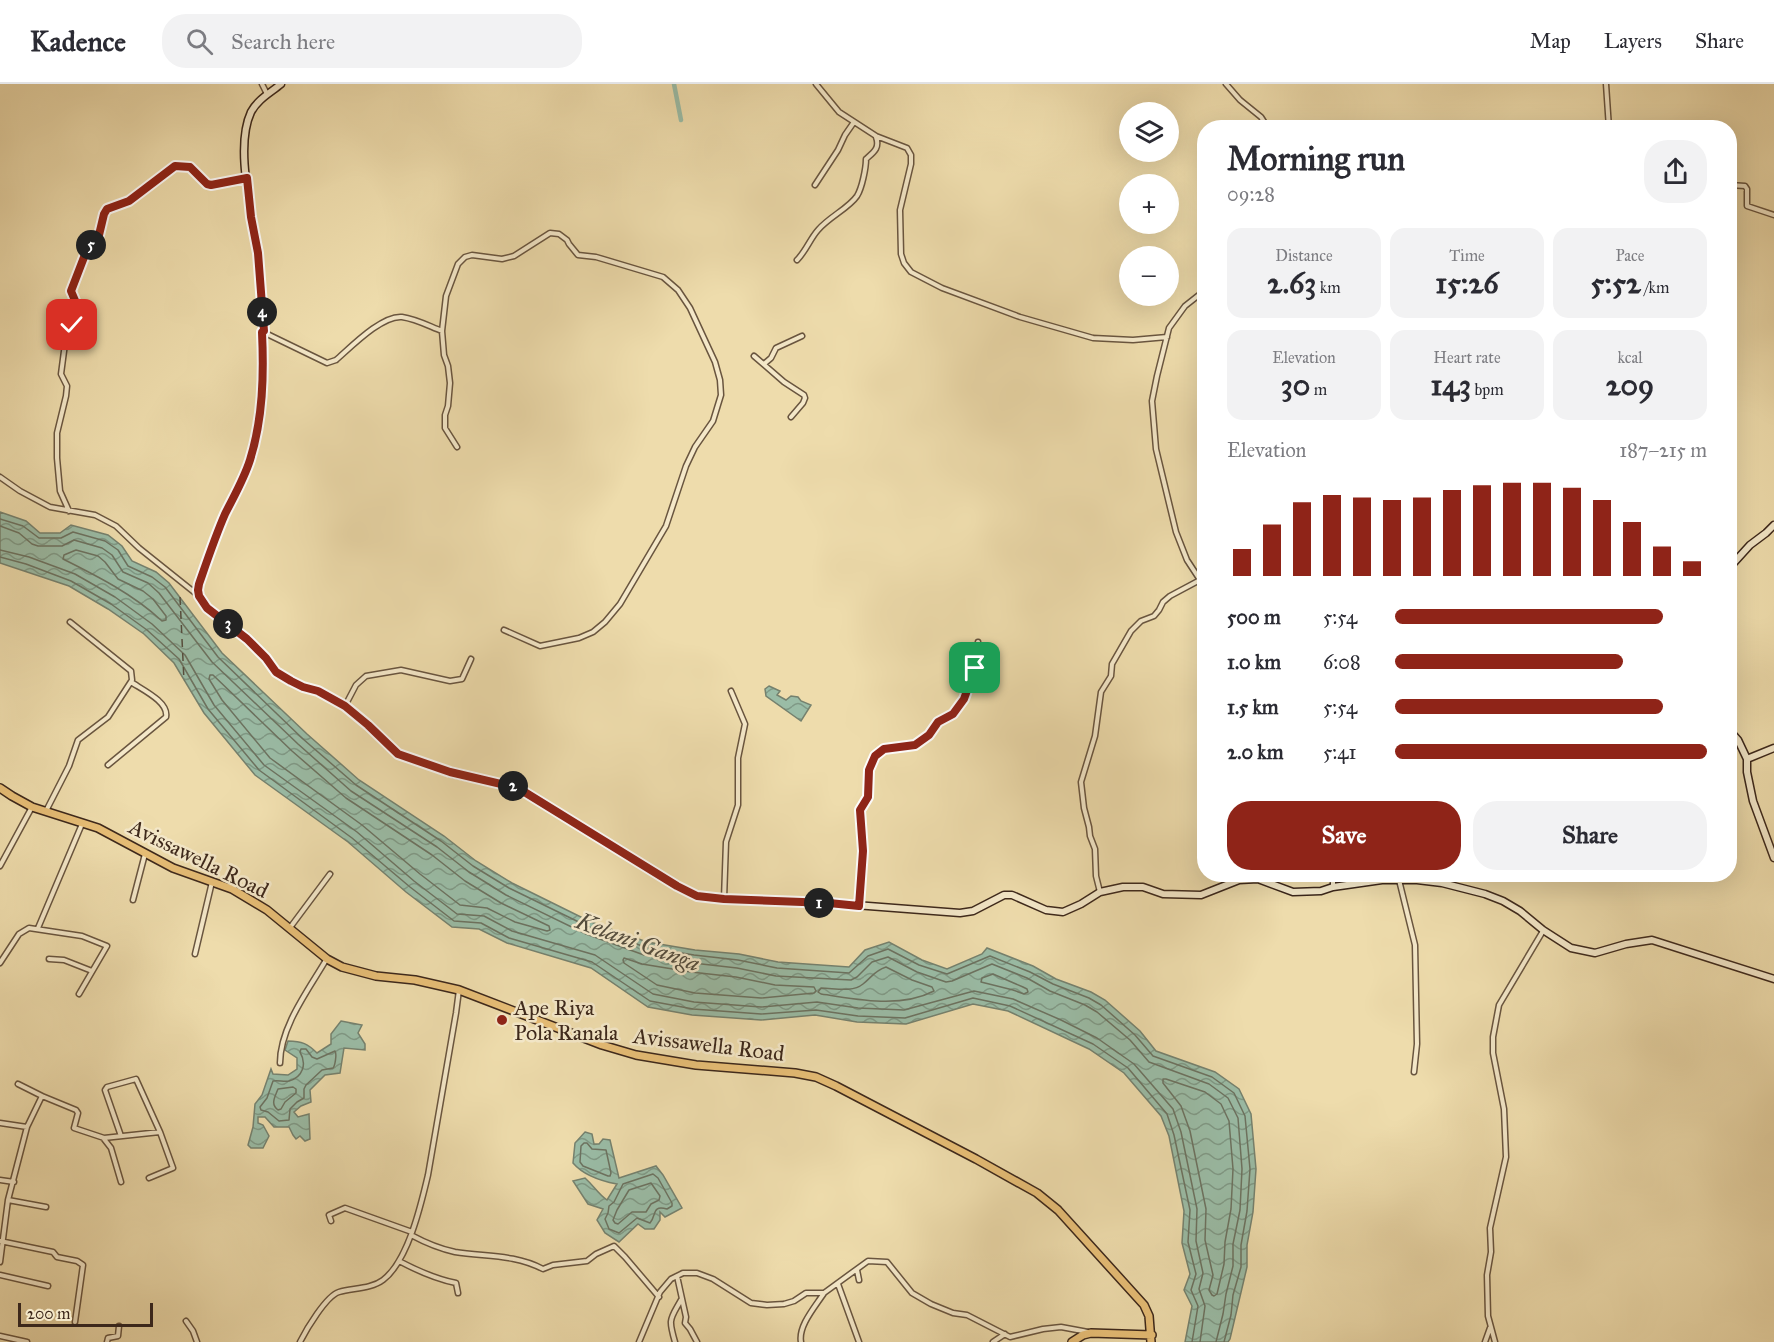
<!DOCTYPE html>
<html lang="en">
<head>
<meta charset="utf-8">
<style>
	:root { --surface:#fff; --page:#f2f2f3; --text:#2b2b33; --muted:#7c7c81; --line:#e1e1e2; --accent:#8f2418 }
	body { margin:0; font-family:"IM FELL Great Primer",serif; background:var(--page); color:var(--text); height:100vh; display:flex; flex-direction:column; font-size:22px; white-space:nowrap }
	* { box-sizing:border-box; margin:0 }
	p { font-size:20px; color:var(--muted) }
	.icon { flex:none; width:33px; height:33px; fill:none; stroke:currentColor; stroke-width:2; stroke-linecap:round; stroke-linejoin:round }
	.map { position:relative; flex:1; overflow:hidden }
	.side { position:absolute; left:1197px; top:36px; width:540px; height:762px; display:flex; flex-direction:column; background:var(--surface); border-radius:24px; box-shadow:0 6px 24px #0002 }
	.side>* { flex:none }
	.buttons { position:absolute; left:1119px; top:18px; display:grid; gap:12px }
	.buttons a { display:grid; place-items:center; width:60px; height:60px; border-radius:50%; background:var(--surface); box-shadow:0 6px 24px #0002; font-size:30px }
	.scale { position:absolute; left:18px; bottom:15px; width:135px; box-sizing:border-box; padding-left:6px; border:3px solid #3d281b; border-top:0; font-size:16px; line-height:21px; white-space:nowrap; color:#3d281b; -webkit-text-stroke:4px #f4e8c9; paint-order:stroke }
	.pin { position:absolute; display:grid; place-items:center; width:51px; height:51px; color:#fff; margin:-26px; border-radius:12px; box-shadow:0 3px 9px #0006 }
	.km { position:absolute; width:30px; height:30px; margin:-15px; border-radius:50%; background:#222; color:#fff; font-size:16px; line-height:30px; text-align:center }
	.round { display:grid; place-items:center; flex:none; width:63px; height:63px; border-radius:24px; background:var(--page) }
	.head { display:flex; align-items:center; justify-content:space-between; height:102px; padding:0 30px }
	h1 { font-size:33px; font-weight:800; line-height:45px }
	.stats { display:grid; grid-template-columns:repeat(3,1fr); gap:9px; height:102px; padding:6px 30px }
	.stats div { display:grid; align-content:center; border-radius:15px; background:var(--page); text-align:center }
	.stats b { font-size:30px; font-weight:800 }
	.stats small { font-size:16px; font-weight:400 }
	.stats p { font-size:16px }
	.chart { height:168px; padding:12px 30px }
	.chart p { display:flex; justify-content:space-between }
	.chart svg { width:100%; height:108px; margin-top:6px; stroke:var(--accent); stroke-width:6 }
	.action { display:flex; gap:12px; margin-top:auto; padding:12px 30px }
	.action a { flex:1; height:69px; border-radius:24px; background:var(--accent); color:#fff; font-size:24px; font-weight:800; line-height:69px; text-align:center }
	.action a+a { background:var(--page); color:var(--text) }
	ul { padding:0 30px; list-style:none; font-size:20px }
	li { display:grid; grid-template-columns:96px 72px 1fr; align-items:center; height:45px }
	li i { height:15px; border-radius:8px; background:var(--accent) }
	header { display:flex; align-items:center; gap:36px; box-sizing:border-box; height:84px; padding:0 30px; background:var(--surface); border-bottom:2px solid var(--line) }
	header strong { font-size:28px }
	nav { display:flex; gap:33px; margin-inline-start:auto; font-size:21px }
	.search { width:420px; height:54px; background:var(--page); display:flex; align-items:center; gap:15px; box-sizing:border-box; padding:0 21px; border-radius:24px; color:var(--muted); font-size:22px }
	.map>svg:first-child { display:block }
	.water { fill:url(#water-waves); stroke:#75816e; stroke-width:1.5 }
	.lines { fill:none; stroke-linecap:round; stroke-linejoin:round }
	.shore { stroke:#6c7260; stroke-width:1.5 }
	.canal { stroke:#9abca6; stroke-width:4.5 }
	.ferry { stroke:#544d3e; stroke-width:1.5; stroke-dasharray:8 6; stroke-linecap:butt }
	.street-casing { stroke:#69553f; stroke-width:7 }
	.secondary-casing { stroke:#3d281b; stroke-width:9 }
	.primary-casing { stroke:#3d281b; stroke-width:10 }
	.street { stroke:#f4e8c9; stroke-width:4 }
	.secondary { stroke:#f4e8c9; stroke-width:6 }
	.primary { stroke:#e7be76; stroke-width:7 }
	.route-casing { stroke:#fff; stroke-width:12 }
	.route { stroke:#8f2418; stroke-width:8 }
	.poi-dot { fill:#8f2418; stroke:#f4e8c9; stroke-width:2 }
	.labels { text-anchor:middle; stroke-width:5; stroke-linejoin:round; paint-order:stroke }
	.street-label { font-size:22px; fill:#3d281b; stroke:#f4e8c9 }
	.poi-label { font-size:22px; fill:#3d281b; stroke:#f4e8c9; text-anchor:start }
	.water-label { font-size:24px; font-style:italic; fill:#544d3e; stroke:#f4e8c9 }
</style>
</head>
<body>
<header>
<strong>Kadence</strong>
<div class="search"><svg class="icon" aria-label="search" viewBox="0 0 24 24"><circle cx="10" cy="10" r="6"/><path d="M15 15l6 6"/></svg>Search here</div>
<nav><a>Map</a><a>Layers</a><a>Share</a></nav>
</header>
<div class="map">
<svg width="1774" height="1258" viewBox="0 0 1774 1258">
	<defs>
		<pattern id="water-waves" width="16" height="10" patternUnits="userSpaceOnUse" patternTransform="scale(1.5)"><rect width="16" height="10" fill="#9abca6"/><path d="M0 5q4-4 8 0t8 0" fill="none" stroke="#7f9986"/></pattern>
	</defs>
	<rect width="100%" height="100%" fill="#eedcac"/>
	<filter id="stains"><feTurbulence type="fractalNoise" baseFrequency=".00333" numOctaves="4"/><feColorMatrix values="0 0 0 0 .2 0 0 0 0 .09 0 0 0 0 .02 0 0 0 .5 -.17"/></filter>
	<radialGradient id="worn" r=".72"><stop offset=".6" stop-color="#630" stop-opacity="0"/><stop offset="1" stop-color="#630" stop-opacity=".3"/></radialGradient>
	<path class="water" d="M0,428L26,437L40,449H60L71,441L108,451L122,462L132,477L156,488L169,499L222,569L307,650L359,696L444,752L476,777L512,799L591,838L647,858L695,866L739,870L778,878L849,883L865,866L889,858L922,876L947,885L982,870L987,864L1033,882L1056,895L1091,908L1105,916L1140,947L1156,967L1215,988L1239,1005L1251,1030L1256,1085L1253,1128L1247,1161V1183L1230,1255L1228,1258H1185L1192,1222L1184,1206L1190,1190L1182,1159L1184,1127L1169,1052L1161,1032L1124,989L1089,965L1008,927L973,920L906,940L857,938L815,931L761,936L692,931L648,923L591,884L507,859L479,845L452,843L406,808L348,758L255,691L204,629L174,579L144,550L108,525L69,502L0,479Z
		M769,602L780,607L777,611L786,616L791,612L798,613L801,617L811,621L801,637L766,612L765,605Z
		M341,937L362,941L358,949L365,960V966L344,964L340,989L325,991L310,1006L311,1018L301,1022L294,1028L298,1033L309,1030L310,1055L305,1057L300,1052L296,1055L293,1051L289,1043H274L265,1033H258V1039L263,1041L269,1052L263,1064H251L248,1061L253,1043L255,1020L262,1011L271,985L273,990L288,991L297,985V974L285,966L288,957C302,957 308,960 317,969L331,960V950Z
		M585,1048L592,1050L594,1060H599L603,1055L610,1056L619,1094L656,1082L663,1091L682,1124L665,1133L660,1128V1136L654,1145H645L638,1140L619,1158L605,1149L597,1136L603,1125L588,1120L573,1097L585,1094C594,1102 598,1110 607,1116L617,1100C601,1097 584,1092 573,1079L575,1059Z"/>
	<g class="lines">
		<path class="shore" d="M0,435L23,442L39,454H61L73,448L105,457L118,466L128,482L152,493L165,503L218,573L303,655L356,701L441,757L473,782L509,804L589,843L645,863L694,871L738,876L777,884L849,889L868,872L888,865L919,881L947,890L990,872L1030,888L1053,900L1089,914L1101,921L1135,951L1153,972L1212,993L1234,1009L1245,1032L1250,1085L1247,1127L1241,1161V1183L1233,1211L1231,1231L1224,1258
			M0,442L19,449L32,460L38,462H62L74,456L102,464L112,471L123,488L148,499L159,509L212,578L298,660L351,707L437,763L469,788L506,811L586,850L644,871L693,879L737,884L776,892L851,896L857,893L872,878L888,873L917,888L946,898L952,897L992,880L1027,894L1050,907L1085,921L1097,928L1130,956L1149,978L1209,1000L1228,1014L1238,1034L1242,1085L1240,1126L1233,1160V1182L1226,1210L1223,1230L1216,1258
			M0,466L29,473L75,490L115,513L152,540L185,571L214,621L264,681L357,748L414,797L457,830L484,832L512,847L595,871L653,910L694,918L761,923L817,918L858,924L904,926L974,907L1013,915L1061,936L1097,954L1134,980L1173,1025L1181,1048L1197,1125L1196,1157L1203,1189L1199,1205L1205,1222L1200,1258
			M76,466L98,472L105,478L118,495L143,507L153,515L166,532V536L162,537C133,510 97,492 63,475L64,471Z
			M0,473L26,480L71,497L111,520L147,546L179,575L208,625L259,686L352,754L410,803L454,837L481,839L509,854L592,878L650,917L693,925L761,930L816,926L858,932L905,934L973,914L1010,922L1093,960L1128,984L1167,1030L1174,1051L1190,1126L1188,1158L1196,1190L1191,1206L1198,1222L1192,1258
			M210,591H213L292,667L346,714L432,771L465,797L501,819L549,842L550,846L547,847L515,838L487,824L460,821L420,790L362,741L270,674L222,616L209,595Z
			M624,874L642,880L691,888L736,893L775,901L814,903L816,907L814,909L761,914L695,909L657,901L624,879L623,876Z
			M886,883L912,896L932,903L934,907C899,925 857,915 821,910L818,908L821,904C834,904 852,909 863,900C872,893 874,887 886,883Z
			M993,890L1023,903L1027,905L1028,908L1024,910L1013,906L981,898L982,894Z
			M301,965H306L312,973L317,975L335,967C337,970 335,982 333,984L322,986L306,1001L304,1005V1014L297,1018L290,1025L289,1036L279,1037L268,1028L261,1026L260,1023L267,1014L273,997C278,996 284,998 289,997C303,993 307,980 300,968Z
			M1163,995H1166L1205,1008L1221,1020L1229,1037L1233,1085L1231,1125L1225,1158L1224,1180L1217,1210L1214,1212L1212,1211L1209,1206L1213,1191L1205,1156L1206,1125L1190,1047L1181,1022L1163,999Z
			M293,1003L296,1005V1009L285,1018L281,1025L278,1026C270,1020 275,1013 278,1005Z
			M584,1059H587L592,1065L606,1066L611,1089L610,1092H608L583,1082L580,1078L581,1062Z
			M653,1090L658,1094L672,1119V1122L667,1125C651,1121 657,1131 650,1139L637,1134L619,1149L609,1145L605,1135L608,1129L609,1122L614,1118L623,1100Z
			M651,1099L660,1112L659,1116L651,1120L646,1128H632L618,1140L615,1139L613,1136L617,1126L629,1106Z"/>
		<path class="canal" d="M674,0L681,36"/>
		<path class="ferry" d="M180,513L184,597"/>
		<g class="street-casing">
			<path id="street" d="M262,0L267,10
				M816,0L839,28L876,52L907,64L911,71V80L900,126L901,170L904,179L911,188L942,204L1020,233L1093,254L1133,256L1167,253
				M1226,0L1240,16L1261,33L1268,44
				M1606,0L1609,44
				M815,101L838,66L845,51L854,38
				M1730,101L1745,102L1747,105V122L1774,131
				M797,176C806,167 810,155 818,146C829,133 849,124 857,112C862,104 866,84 866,75C874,68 880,64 876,53
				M1204,207L1185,222L1169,244L1157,292L1152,317L1156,365L1176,448L1187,476L1204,502
				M263,248L327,279L336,276C351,263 382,231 402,233C416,235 429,242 442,247
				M754,272L784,298L804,311L805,314L803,319L791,333
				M764,280L771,274L776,264L802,252
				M457,363L445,344V331L448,322L450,299L448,282L444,271L442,247L446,212L458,180L465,173L472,171L502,175L514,172L550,149L559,150L567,156L569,160L578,171L596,173L663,193L678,206L690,224L715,278L720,296L721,311L713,337L695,363L686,382L666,442L620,520L605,538L593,548L579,554L540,562L504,546
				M0,393L20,407L50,423L95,431L116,442L139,464L199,512
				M69,427L60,407L57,374V349L66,312L67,302L61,290L66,252L79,226L71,207L74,197L86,168L99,151L104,130L107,125L129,117L175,82L190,83L207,100L211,101L247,94
				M345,622L356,601L366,592L401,586L450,597L462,595L471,575
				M108,681L166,633C169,618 143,606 131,598
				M46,727L69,682L78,656L108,633L132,596L131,587L70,538
				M0,782L32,723
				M1399,796L1415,861L1417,960L1414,988
				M1333,803V790
				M1100,808L1096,792L1095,765L1090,752L1089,743L1084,724L1081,698L1095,652L1101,608L1111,592L1112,580L1131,547L1141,537L1154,532L1159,526L1163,518L1170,512L1200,496
				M724,815L726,758L738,721V674L745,640L731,607
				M133,816L145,770
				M859,821L863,767L860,726L868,713L869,685L875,672L884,665L915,661L929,651L938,638L953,630L964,615L975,584L978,558
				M38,844L82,740
				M289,845L330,790
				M195,870L212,798
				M49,875L64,876L92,887
				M0,879L19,850L29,844L82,852L107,862L79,910
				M280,979C280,943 309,905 326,876
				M18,1000L42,1012
				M0,1039L27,1043L42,1012L76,1026L78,1029L74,1044L104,1054L160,1048L136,995L107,1003L105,1006L121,1052
				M104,1055L111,1064L121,1098
				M149,1094L173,1084L160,1048
				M0,1096L14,1098
				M8,1116L46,1123
				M331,1137L329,1131L345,1124L412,1148
				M411,1151C424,1158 441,1165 455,1168C486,1173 514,1170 543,1185L553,1181L587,1177L596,1170L614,1162L625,1173L659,1213
				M0,1157L53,1168L57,1173L77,1177L83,1181L75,1238
				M399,1177C418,1187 435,1195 456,1199L458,1209
				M0,1178L8,1116L27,1043
				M857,1186L859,1196
				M0,1191L48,1202
				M677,1192L686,1233L685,1239L690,1245L697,1258
				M838,1200L859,1258
				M186,1237L193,1247L197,1258
				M0,1252L27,1258
				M107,1258L108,1254L118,1252L119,1242
				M300,1258C306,1246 326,1212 339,1208C353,1204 371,1205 383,1196C408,1177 421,1121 428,1091L456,929L459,906
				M639,1258L660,1208L671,1195L683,1189H697L713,1195L751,1219L767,1221L784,1220L794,1217L806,1209H824L868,1177L887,1178L912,1209L931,1220L953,1229L967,1231L1010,1253L1043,1245L1061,1243L1088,1248
				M675,1258C668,1234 670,1236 681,1216
				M801,1258C798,1242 815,1223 824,1209
				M993,1258L1005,1250
				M1485,1258L1490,1244
				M1495,1258L1488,1232L1487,1191L1491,1168L1490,1144L1506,1073L1504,1025L1493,969V953L1499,921L1543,847"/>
		</g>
		<g class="secondary-casing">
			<path id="secondary" d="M281,0C270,9 258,15 251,28C234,65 253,130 258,169C261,195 262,221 264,247L262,248C264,291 263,334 250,376C244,395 234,412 225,431C215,453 207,477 199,500L198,506L199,512L207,524L247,555L266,574L276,588L291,597L303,603L318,607L345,622L368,641L397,670L450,689L518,704L677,802L697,812L724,815L829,819L960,829L973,827L1004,811H1012L1046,826L1063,828L1081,820L1100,808L1123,803H1143L1163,810L1201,811L1239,796L1258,795L1293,808L1321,807L1333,803L1382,796H1417L1442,799L1485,810L1503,817L1520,827L1543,846L1571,864L1595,869L1626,860L1652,856L1774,895
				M1730,483L1750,461L1766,449L1774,441
				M1730,647L1738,656L1747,675V688L1753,717L1774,774
				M1747,675L1774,664"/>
		</g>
		<g class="primary-casing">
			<path id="primary" d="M0,704L12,712L32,723L98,744L173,784L232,805L267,826L327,875L342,883L376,892L415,896L459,906L602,961L636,971L696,981L795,989L816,993L836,1002L976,1075L1037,1109L1058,1126L1144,1221L1149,1232L1151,1258
				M1072,1258L1083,1251L1091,1249L1152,1251"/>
		</g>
		<use href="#street" class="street"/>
		<use href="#secondary" class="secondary"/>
		<use href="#primary" class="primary"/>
	</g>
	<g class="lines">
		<g class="route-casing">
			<path id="route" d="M72,241L79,226L71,207L86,168L99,151L104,130L107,125L129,117L175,82L190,83L207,100L211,101L247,94L251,133L258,169L264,247L262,248C264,291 263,334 250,376C244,395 234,412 225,430C215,453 207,477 199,500L198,506L199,512L207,524L247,555L266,574L276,588L291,597L303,603L318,607L345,622L368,641L398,670L450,688L518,704L677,802L697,812L724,815L829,819L859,822L863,767L860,726L868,713L869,686L875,672L884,665L915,661L929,651L938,638L953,630L964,615L975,584"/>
		</g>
		<use href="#route" class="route"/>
	</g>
	<circle class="poi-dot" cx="502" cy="936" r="6"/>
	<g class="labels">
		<g class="street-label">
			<text transform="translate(199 774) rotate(26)" y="8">Avissawella Road</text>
			<text transform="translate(709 960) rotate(7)" y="8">Avissawella Road</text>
		</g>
		<g class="poi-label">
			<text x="514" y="931">Ape Riya<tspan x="514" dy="25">Pola Ranala</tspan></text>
		</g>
		<g class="water-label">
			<text transform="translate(638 858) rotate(20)" y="8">Kelani Ganga</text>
		</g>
	</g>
	<rect width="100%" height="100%" filter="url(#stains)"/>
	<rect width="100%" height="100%" fill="url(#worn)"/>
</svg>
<div class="buttons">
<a><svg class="icon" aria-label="layers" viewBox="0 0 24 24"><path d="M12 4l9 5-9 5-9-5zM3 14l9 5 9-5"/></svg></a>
<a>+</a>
<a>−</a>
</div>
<div class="scale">200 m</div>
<div class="pin" style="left:975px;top:584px;background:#1e9e55"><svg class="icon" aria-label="arrive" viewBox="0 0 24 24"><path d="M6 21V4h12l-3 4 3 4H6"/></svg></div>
<div class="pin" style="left:72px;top:241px;background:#d93025"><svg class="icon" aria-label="check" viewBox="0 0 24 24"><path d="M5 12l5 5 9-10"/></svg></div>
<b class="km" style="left:819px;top:819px">1</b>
<b class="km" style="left:513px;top:702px">2</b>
<b class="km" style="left:228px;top:540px">3</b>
<b class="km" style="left:262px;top:228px">4</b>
<b class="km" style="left:91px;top:161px">5</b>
<section class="side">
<div class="head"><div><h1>Morning run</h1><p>09:28</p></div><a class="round"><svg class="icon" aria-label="share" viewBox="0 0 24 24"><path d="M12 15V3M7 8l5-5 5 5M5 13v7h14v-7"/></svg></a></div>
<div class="stats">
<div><p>Distance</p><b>2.63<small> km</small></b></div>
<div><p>Time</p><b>15:26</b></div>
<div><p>Pace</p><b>5:52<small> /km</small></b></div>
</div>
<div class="stats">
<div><p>Elevation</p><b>30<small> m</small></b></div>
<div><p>Heart rate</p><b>143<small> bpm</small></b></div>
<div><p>kcal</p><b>209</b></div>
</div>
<div class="chart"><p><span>Elevation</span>187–215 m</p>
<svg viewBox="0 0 160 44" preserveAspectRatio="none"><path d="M5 44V33M15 44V23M25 44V14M35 44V11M45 44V12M55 44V13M65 44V12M75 44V9M85 44V7M95 44V6M105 44V6M115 44V8M125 44V13M135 44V22M145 44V32M155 44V38"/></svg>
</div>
<ul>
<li><b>500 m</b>5:54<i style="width:86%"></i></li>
<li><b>1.0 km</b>6:08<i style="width:73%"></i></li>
<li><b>1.5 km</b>5:54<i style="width:86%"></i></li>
<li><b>2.0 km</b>5:41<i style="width:100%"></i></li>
</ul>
<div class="action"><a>Save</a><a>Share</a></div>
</section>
</div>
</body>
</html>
